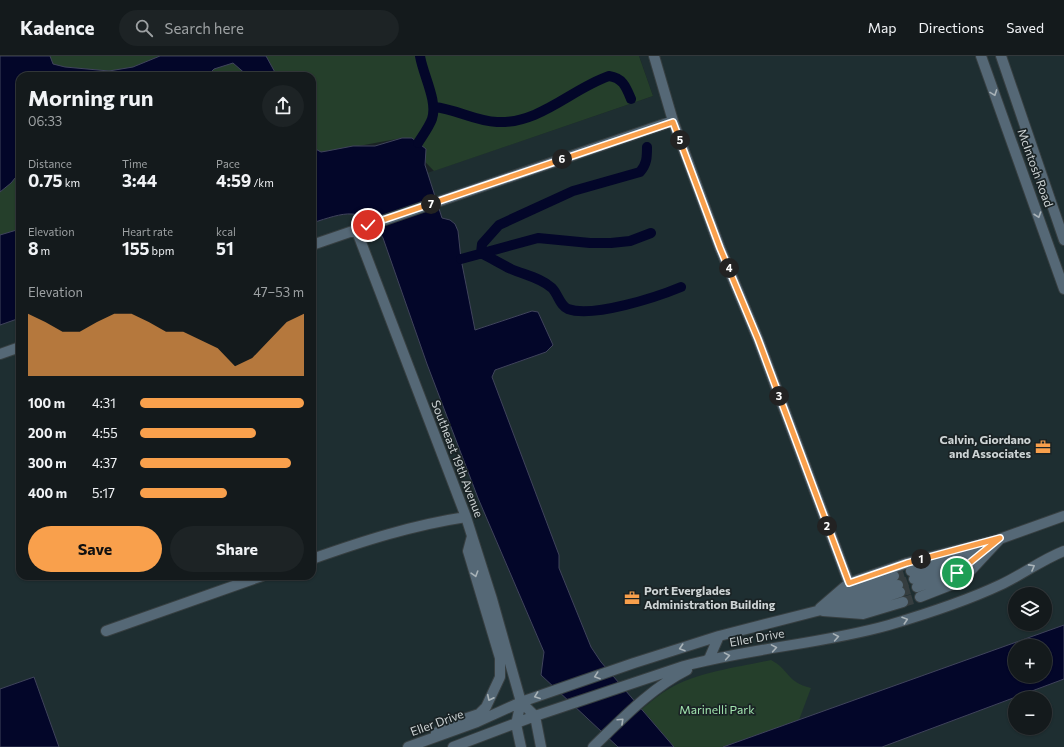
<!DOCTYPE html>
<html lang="en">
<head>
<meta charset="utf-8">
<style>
	:root { --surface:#141a1c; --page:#1d2325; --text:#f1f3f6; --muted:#9da1a3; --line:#33383b; --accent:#f9a04c }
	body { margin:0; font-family:Commissioner,sans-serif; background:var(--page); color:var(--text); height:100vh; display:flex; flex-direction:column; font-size:15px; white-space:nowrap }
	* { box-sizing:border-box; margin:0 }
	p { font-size:13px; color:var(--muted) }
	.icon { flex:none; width:22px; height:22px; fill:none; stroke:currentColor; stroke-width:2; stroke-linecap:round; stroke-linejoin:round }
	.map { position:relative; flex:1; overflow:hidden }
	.details { position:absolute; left:16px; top:16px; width:300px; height:508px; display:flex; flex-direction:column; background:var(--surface); border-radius:12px; box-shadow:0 1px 3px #0004,0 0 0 1px var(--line) }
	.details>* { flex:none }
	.controls { position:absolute; left:1008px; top:531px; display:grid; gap:8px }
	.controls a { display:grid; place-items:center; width:44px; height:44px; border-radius:50%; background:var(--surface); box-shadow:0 1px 3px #0004,0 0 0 1px var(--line); font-size:20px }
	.pin { position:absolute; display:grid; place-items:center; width:34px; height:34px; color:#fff; margin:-17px; border:2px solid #fff; border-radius:50%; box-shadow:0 1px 4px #0007 }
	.km { position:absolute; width:20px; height:20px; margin:-10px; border-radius:50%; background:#222; color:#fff; font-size:11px; line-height:20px; text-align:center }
	.round { display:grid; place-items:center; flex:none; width:42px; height:42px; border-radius:21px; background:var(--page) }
	.headline { display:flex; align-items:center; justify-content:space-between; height:68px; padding:0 12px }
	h1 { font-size:22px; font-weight:700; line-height:30px }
	.figures { display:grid; grid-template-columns:repeat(3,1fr); gap:6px; height:68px; padding:4px 12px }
	.figures div { display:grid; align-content:center }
	.figures b { font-size:17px; font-weight:700 }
	.figures small { font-size:11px; font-weight:400 }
	.figures p { font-size:11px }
	.chart { height:112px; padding:8px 12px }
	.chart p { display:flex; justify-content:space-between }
	.chart svg { width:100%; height:72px; margin-top:4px; fill:var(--accent); opacity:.7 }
	.cta { display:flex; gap:8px; margin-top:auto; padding:8px 12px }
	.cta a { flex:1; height:46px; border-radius:24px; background:var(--accent); color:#111; font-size:16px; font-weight:700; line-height:46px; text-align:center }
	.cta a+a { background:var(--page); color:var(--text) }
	ul { padding:0 12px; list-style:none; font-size:13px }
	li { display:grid; grid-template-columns:64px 48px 1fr; align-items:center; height:30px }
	li i { height:10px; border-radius:5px; background:var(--accent) }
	header { display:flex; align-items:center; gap:24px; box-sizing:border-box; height:56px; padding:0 20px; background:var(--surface); border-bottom:1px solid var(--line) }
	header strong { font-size:19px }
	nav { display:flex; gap:22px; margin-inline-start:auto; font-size:14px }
	.search { width:280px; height:36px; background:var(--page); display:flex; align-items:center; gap:10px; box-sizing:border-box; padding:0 14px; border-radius:22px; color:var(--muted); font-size:15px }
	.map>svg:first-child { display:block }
	.built { fill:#1e2e31; fill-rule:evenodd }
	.green { fill:#253f2b }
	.water { fill:#030629; stroke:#40445c; fill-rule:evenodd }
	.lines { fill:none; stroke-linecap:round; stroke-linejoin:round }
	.canal { stroke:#030629; stroke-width:10 }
	.minor-tunnel { stroke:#353d3f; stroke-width:10; stroke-dasharray:10 5; stroke-linecap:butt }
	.minor-casing { stroke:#373f41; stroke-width:12 }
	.minor { stroke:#556876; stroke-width:10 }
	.oneway { stroke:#a9b3b8 }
	.route-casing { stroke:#fff; stroke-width:8 }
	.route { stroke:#f9a04c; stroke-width:5 }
	.labels { text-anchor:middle; stroke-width:3.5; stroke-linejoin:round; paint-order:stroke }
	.street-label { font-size:12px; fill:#cdd3d4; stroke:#1a2325 }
	.poi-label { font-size:12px; font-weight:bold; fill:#cdd3d4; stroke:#1a2325; text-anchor:end }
	.park-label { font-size:12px; fill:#a2e5af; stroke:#1a2325 }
</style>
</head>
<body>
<header>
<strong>Kadence</strong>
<div class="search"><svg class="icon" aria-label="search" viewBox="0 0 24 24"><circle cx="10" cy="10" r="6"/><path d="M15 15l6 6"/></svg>Search here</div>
<nav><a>Map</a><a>Directions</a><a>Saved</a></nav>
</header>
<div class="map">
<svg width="1064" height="691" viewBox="0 0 1064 691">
	<rect width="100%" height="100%" fill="#1a2325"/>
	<path class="built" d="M639,0H1064V569L723,691H674L601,606L591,591L559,512L558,499L492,321L495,314L546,296L553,289L538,256L532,255L475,274L461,203L458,175L455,168L450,164L442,162L427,117L653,40ZM1015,538H1045V568H1015Z
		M345,157L364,160L377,171L383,182L427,308L478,442L544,596L541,619L618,691H59L34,621L0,633V269L20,262V520H312V167Z
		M1064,623V691H882L920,677ZM1015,642H1045V672H1015Z"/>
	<path class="green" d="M0,0H639L653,40L434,115L402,82L337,94L312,103V20H20V202L0,208Z
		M771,604C790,614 786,626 811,632L799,664L723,691H674L642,653C652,645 662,636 674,630C700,616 742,610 771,604Z"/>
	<path class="water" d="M0,0H50L53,8L65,11L109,15L133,11L160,0H266L277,20H248L233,7L214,13L207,20H20V116L11,127L0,136Z
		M402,82H412L426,93L425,109L442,162L450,164L455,168L458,175L461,203L475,274L532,255L538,256L553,289L546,296L495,314L492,321L559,499V512L591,591L601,606L674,691H618L541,619L544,596L478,442L427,308L383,182C363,148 344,157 312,167V91L321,96L327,95L353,90H375Z
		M20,173V262L0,269V179Z
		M1064,569V623L882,691H723ZM1015,590H1045V620H1015Z
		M34,621L59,691H0V633Z"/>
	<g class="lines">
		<path class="canal" d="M434,51C456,53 475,65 497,66C540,68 571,33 609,20C623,22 626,31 631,43
			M418,87C423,79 429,71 432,63C438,45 423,19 420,0
			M647,91C647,101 647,108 640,116L573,135L499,169L482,188L481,197C491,202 501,208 511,213C525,219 541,222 552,232C558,238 560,250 568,253C593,262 657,241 681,231
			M461,203L538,182L590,187H611L630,185L651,177"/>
		<path class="minor-tunnel" d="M894,520L911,515
			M898,529L914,523
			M900,536L917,531
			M903,546L920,541"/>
		<g class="minor-casing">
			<path id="minor" d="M654,0L673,65L720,192L758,283L849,527
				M981,0L1064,233
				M1001,0L1064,184
				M356,173L466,461L492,543L521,646L535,660L541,691
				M312,189L673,65
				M0,298L20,291
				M994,485L1064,460
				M312,503C363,485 413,469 466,461
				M911,515L957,499
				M914,523L951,509L977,495
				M917,531L957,517L977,501
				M839,541L852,534L894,520
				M920,541L961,525L1000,483
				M842,551L862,549L900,536
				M820,552L849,527L907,507L1000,483
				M823,555L863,558L903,546
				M106,575L262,520
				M705,605L709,603L719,580
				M436,677L449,668L479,658L486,651L500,621V602L468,495L472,480
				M408,691L477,666L521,646L634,607L719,580L817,555L898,529
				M453,691L535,660L684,610C751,592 822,588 889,569C926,558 964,546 1000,529C1022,519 1041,504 1064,495
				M521,691L516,668L521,646
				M593,691C622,663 651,632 687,614"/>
		</g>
		<use href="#minor" class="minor"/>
	</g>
	<defs><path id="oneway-chevron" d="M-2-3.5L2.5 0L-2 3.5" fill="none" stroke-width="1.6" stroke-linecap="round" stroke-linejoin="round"/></defs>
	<g class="oneway">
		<use href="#oneway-chevron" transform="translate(994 37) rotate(70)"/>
		<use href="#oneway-chevron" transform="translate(1038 159) rotate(71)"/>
		<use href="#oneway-chevron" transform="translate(1032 511) rotate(-29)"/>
		<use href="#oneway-chevron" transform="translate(475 518) rotate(73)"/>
		<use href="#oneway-chevron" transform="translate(905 564) rotate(-18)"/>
		<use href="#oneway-chevron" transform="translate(836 581) rotate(-10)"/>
		<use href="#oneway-chevron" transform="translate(682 592) rotate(162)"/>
		<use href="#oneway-chevron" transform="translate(774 592) rotate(-10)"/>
		<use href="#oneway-chevron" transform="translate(727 600) rotate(-10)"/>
		<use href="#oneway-chevron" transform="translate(597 620) rotate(161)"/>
		<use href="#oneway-chevron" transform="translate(537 640) rotate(160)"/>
		<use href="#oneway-chevron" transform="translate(490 642) rotate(116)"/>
		<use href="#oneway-chevron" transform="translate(621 665) rotate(-43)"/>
	</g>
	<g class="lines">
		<g class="route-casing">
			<path id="route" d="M368,169L673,66L720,192L758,283L849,527L907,507L1000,482L957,517"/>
		</g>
		<use href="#route" class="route"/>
	</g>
	<defs>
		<g id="office-bare" transform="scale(1.2)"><path d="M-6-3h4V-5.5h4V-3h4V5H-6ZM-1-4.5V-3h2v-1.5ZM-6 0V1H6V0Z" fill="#f9a04c" stroke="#1a2325" stroke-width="2.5" paint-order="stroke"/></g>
	</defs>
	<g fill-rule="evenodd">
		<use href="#office-bare" x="1043" y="391"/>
		<use href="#office-bare" x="632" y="542"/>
	</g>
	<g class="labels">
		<g class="street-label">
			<text transform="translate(1035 112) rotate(70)" y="4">McIntosh Road</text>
			<text transform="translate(457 403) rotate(69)" y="4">Southeast 19th Avenue</text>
			<text transform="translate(757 582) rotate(-10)" y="4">Eller Drive</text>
			<text transform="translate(437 667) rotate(-20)" y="4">Eller Drive</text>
		</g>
		<g class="poi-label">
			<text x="1031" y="388">Calvin, Giordano<tspan x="1031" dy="14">and Associates</tspan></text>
			<text x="644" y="539" text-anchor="start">Port Everglades<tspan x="644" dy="14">Administration Building</tspan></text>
		</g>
		<g class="park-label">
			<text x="717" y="658">Marinelli Park</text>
		</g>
	</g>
</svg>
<div class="controls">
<a><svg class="icon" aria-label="layers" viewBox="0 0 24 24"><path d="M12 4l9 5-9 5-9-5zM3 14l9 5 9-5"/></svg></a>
<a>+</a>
<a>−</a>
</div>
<div class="pin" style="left:957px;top:517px;background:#1e9e55"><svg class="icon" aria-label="arrive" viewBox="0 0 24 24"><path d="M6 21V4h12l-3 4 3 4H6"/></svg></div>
<div class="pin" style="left:368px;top:169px;background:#d93025"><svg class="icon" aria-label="check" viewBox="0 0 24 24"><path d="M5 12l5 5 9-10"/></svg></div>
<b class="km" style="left:921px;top:503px">1</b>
<b class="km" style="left:827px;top:470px">2</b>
<b class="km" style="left:779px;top:340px">3</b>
<b class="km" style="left:729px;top:212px">4</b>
<b class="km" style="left:680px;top:84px">5</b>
<b class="km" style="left:562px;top:103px">6</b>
<b class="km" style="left:431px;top:148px">7</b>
<section class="details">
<div class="headline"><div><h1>Morning run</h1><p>06:33</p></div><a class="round"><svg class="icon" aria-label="share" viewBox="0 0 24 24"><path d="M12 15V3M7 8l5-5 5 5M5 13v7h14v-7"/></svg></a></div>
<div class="figures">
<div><p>Distance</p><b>0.75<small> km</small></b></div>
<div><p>Time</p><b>3:44</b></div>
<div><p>Pace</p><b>4:59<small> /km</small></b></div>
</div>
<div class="figures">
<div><p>Elevation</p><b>8<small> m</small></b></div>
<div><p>Heart rate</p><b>155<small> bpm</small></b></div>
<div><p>kcal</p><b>51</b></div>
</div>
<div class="chart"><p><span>Elevation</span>47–53 m</p>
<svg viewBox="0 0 160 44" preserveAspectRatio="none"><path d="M0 44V6L10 11L20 17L30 17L40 11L50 6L60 6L70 11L80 17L90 17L100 22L110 27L120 38L130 33L140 22L150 11L160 6V44z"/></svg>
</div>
<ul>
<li><b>100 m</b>4:31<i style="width:100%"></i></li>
<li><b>200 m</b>4:55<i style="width:71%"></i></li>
<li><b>300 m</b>4:37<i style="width:92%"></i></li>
<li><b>400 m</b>5:17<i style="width:53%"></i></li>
</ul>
<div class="cta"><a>Save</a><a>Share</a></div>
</section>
</div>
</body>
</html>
